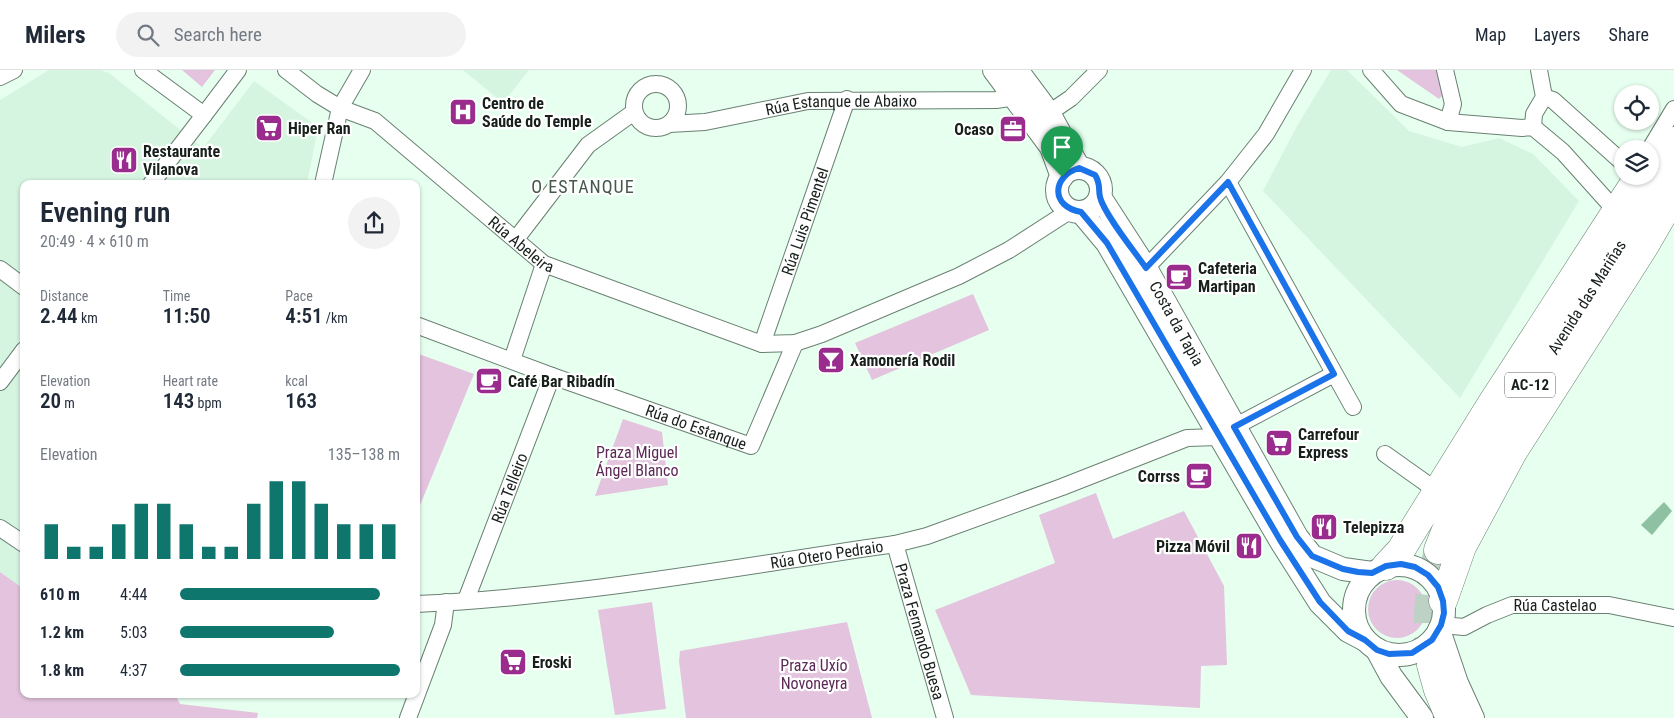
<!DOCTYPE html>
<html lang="en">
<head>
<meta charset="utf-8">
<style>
	:root { --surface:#fff; --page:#f2f2f3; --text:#1f2937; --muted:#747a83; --line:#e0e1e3; --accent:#0f766e }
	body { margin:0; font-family:"Roboto Condensed",sans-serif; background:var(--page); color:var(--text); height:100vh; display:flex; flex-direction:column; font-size:19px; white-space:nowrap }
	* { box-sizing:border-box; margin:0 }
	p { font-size:16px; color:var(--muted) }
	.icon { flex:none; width:28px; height:28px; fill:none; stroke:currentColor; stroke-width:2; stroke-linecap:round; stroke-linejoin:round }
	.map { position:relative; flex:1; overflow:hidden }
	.sheet { position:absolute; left:20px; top:110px; width:400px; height:518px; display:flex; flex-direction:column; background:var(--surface); border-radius:10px; box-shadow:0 1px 4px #0004 }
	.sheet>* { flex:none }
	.tools { position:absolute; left:1614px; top:15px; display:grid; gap:10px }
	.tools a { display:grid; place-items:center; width:45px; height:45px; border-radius:50%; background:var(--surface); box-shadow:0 1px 4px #0004; font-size:25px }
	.pin { position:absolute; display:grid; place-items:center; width:42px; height:42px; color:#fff; margin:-51px -21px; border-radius:50% 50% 50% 0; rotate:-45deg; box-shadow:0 0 5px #0007 }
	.pin .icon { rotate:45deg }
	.round { display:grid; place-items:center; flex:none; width:52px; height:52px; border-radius:26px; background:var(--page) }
	.overview { display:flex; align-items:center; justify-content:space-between; height:85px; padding:0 20px }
	h1 { font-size:28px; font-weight:600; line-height:38px }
	.stats { display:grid; grid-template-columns:repeat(3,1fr); gap:8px; height:85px; padding:5px 20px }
	.stats div { display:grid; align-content:center }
	.stats b { font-size:21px; font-weight:600 }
	.stats small { font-size:14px; font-weight:400 }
	.stats p { font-size:14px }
	.chart { height:140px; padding:10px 20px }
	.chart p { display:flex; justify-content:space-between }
	.chart svg { width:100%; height:90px; margin-top:5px; stroke:var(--accent); stroke-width:6 }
	ul { padding:0 20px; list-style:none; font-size:16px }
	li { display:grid; grid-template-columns:80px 60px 1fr; align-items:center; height:38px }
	li i { height:12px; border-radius:6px; background:var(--accent) }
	header { display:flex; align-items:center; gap:30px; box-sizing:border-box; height:70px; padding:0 25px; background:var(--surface); border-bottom:1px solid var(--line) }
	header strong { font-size:24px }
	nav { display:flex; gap:28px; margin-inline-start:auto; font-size:18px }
	.search { width:350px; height:45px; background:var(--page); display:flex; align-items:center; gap:12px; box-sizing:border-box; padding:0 18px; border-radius:28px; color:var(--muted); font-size:19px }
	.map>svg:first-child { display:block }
	.built { fill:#d5f5e0 }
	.green { fill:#e3c3dd }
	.water { fill:#8ec0a2 }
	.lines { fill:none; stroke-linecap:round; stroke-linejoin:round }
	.highway-tunnel { stroke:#bdd2c5; stroke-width:28; stroke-dasharray:28 14; stroke-linecap:butt }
	.street-casing { stroke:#6a8072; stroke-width:18 }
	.secondary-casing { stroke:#6a8072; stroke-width:24 }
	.highway-casing { stroke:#6a8072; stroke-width:29 }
	.street { stroke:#fff; stroke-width:16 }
	.secondary { stroke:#fff; stroke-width:22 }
	.highway { stroke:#fff; stroke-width:28 }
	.route-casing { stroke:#fff; stroke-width:10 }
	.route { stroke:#1a73e8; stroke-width:6 }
	.labels { text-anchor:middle; stroke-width:4.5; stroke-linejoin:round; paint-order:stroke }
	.shield { fill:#fff; stroke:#5d635f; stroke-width:1 }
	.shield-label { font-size:15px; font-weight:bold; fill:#18201b }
	.poi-label { font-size:16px; font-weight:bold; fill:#18201b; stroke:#fff; text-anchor:start }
	.street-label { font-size:16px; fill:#18201b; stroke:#fff }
	.park-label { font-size:16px; fill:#5d2956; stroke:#fff }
	.neighbourhood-label { font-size:18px; letter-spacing:1px; fill:#44594c; stroke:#fff }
</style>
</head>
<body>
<header>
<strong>Milers</strong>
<div class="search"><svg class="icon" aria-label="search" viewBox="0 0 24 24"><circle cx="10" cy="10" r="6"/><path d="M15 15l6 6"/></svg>Search here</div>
<nav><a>Map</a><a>Layers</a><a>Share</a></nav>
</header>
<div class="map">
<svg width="1674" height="648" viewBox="0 0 1674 648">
	<rect width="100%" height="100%" fill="#e6ffef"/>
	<path class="built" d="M49,0H100L109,3L203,78L254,11L318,57L307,114H24V519L0,502V30Z
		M463,0H529L503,33Z
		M1331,0H1347L1409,61L1462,77L1499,68L1533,84L1579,131L1460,328L1263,121L1297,56Z"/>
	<path class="green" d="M182,0H215L202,17Z
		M1397,0H1437L1443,25L1439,29Z
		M973,224L989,260L872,310L855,273Z
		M416,283L474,304L416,445Z
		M623,349L662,362L668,415L595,426Z
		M1096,423L1113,469L1184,441L1224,516L1227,595L1201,596L1200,638L971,625L935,540L1055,493L1039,445Z
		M0,502L24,519V624H175L180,634L258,643L257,648H0Z
		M1368 539a29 29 0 1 1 58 0a29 29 0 1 1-58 0Z
		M652,532L666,639L615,645L598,540Z
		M847,552L872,648H686L679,591L680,581Z"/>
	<path class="water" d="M1664,432L1672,441L1652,465L1641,455Z"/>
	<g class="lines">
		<path class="highway-tunnel" d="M1431,595C1425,555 1428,519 1438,480"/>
		<g class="street-casing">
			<g id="street">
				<path d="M143,0L204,45L151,114"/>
				<path id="s1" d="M286,0L317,24L340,38L375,51L544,194L762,274L795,273L822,264L959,206L1009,180L1071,140"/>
				<path d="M1371,0L1401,34L1448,52L1522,58L1533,57L1563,82L1616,141"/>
				<path d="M1445,0L1453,34L1448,52"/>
				<path d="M0,7L14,0"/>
				<circle cx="656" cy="36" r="22"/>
				<path d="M1544,27L1553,30L1622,92"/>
				<path d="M1049,43L1071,28L1099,0"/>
				<path d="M204,45L238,0"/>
				<path id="s2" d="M669,54L705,52L808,31L996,30L1015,27"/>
				<path d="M1533,57L1534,44L1544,27L1539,0"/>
				<path d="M1650,79L1674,39"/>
				<path d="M1228,112L1353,337"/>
				<path d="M323,114L340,38L362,0"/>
				<path d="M516,169L588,75L634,42"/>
				<path d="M1146,198L1228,112L1266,64L1303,0"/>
				<path d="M0,199L24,217"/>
				<path id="s3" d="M416,255L552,306L751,376L795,273"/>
				<path id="s4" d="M762,274L847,29"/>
				<path d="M512,290L544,194"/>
				<path d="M0,312L24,280"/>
				<path d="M1234,357L1334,304"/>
				<path d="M1385,384L1437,421"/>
				<path d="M0,458L24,474"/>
				<path id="s5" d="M895,474L945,648"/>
				<path id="s6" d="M466,530L552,306"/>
				<path id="s7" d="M416,534C577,527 736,497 895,474L927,466L1062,417L1187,368L1219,367"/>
				<path id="s8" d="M1441,555L1464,557L1487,545L1512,535H1609L1673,548"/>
				<path d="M408,648L443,555L446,532"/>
			</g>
		</g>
		<g class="secondary-casing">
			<g id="secondary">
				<path d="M994,0L1051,77L1062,107"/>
				<path d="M1017,0L1049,43L1079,98"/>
				<circle cx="1079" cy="120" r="22"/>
				<path id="s9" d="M1100,127L1146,198L1297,467L1312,486L1343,499L1372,503"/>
				<path d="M1081,142L1107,173L1280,470L1320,533L1348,561L1365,570"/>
				<circle cx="1399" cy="540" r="45"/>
				<path d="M1439,560L1457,613L1473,648"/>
				<path d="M1377,580L1391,606L1422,648"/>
			</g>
		</g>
		<g class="highway-casing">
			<g id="highway">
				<path d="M1655,109L1674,71"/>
				<path id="s10" d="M1438,480L1452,445L1475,403L1632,155L1674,95"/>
				<path d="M1386,496L1401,480L1413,460L1492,333L1639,106"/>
				<path d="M1443,531L1462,477L1513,382L1644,177L1674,125"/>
				<path d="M1431,595L1438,620L1450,648"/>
			</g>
		</g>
		<use href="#street" class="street"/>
		<use href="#secondary" class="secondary"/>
		<use href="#highway" class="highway"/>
	</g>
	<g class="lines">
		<g class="route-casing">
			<path id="route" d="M1079,98L1095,105C1101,114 1098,119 1100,127C1104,144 1135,182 1146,198L1228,112L1334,304L1234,357L1297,467L1312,486L1343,499L1358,502L1372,503L1386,496L1401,494L1415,497L1428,505L1438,517L1443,531L1444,543L1441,555L1432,570L1412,583L1389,584L1377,580L1365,570L1348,561L1320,532L1280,470L1107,173L1081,142C1051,137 1051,107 1079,98Z"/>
		</g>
		<use href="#route" class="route"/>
	</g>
	<defs>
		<g id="hospital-square" transform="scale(1.4375)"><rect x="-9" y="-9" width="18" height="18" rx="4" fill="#992c8d" stroke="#fff"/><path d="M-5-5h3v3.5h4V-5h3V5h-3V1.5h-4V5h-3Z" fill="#fff"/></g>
		<g id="supermarket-square" transform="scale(1.4375)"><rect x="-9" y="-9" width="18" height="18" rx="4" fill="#992c8d" stroke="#fff"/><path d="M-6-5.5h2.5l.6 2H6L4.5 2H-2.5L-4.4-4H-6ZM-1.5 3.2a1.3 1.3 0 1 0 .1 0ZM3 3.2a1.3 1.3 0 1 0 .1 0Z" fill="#fff"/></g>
		<g id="office-square" transform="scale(1.4375)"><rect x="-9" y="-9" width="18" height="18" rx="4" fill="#992c8d" stroke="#fff"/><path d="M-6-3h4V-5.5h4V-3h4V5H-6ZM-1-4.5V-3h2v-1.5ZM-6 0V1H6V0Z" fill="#fff"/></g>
		<g id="restaurant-square" transform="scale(1.4375)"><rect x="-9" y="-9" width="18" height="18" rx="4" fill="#992c8d" stroke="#fff"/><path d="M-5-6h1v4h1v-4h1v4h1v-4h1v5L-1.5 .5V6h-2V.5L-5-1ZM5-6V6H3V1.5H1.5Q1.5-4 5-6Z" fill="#fff"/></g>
		<g id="cafe-square" transform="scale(1.4375)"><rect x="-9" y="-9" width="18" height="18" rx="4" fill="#992c8d" stroke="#fff"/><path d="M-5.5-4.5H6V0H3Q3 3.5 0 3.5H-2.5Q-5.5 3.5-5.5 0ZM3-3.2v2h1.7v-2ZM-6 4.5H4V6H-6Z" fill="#fff"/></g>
		<g id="bar-square" transform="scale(1.4375)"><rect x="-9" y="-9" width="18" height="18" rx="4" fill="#992c8d" stroke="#fff"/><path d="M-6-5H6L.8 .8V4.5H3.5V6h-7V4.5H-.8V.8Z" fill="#fff"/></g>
	</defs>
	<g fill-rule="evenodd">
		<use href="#hospital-square" x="463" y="42"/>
		<use href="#supermarket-square" x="269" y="58"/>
		<use href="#office-square" x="1013" y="59"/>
		<use href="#restaurant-square" x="124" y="90"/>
		<use href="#cafe-square" x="1179" y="207"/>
		<use href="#bar-square" x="831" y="290"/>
		<use href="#cafe-square" x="489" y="311"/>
		<use href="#supermarket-square" x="1279" y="373"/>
		<use href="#cafe-square" x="1199" y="406"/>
		<use href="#restaurant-square" x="1324" y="457"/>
		<use href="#restaurant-square" x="1249" y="476"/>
		<use href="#supermarket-square" x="513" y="592"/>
	</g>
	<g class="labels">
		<rect class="shield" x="1505" y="302.5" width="50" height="25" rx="4"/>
		<g class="shield-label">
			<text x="1530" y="320">AC-12</text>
		</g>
		<g class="poi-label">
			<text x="482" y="39">Centro de<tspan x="482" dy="18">Saúde do Temple</tspan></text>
			<text x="288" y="64">Hiper Ran</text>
			<text x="994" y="65" text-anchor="end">Ocaso</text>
			<text x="143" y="87">Restaurante<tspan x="143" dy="18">Vilanova</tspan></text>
			<text x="1198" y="204">Cafeteria<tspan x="1198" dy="18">Martipan</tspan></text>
			<text x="850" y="296">Xamonería Rodil</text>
			<text x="508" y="317">Café Bar Ribadín</text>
			<text x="1298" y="370">Carrefour<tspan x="1298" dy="18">Express</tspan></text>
			<text x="1180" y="412" text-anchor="end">Corrss</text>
			<text x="1343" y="463">Telepizza</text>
			<text x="1230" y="482" text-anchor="end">Pizza Móvil</text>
			<text x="532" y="598">Eroski</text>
		</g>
		<g class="street-label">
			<text dy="6" stroke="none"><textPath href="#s2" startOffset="174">Rúa Estanque de Abaixo</textPath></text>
			<text dy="6" stroke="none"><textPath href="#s4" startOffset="130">Rúa Luis Pimentel</textPath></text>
			<text dy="6" stroke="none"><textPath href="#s1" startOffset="295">Rúa Abeleira</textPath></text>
			<text dy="6" stroke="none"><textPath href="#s10" startOffset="294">Avenida das Mariñas</textPath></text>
			<text dy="6" stroke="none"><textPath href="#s9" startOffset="148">Costa da Tapia</textPath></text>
			<text dy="6" stroke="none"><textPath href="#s3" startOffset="298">Rúa do Estanque</textPath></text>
			<text dy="6" stroke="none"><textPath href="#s6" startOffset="120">Rúa Telleiro</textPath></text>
			<text dy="6" stroke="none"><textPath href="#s7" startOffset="414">Rúa Otero Pedraio</textPath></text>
			<text dy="6" stroke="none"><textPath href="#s8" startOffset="119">Rúa Castelao</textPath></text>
			<text dy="6" stroke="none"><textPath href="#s5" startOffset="91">Praza Fernando Buesa</textPath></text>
		</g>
		<g class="park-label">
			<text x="637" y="388">Praza Miguel<tspan x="637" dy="18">Ángel Blanco</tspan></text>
			<text x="814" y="601">Praza Uxío<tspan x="814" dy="18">Novoneyra</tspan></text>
		</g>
		<g class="neighbourhood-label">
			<text x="583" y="123">O ESTANQUE</text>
		</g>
	</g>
</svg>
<div class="tools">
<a><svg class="icon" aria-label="locate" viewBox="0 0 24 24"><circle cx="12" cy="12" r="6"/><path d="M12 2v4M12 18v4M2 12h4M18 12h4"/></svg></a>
<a><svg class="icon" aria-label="layers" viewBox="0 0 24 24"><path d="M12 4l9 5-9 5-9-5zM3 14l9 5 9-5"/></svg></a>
</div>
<div class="pin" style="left:1062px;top:107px;background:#1e9e55"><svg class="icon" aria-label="arrive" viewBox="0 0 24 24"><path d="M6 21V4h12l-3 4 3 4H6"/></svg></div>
<section class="sheet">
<div class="overview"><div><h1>Evening run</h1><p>20:49 · 4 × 610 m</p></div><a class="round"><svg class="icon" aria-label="share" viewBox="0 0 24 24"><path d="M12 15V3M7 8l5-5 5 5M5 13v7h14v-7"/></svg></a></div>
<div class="stats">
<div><p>Distance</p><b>2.44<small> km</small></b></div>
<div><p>Time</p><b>11:50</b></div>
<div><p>Pace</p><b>4:51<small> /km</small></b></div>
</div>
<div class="stats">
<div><p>Elevation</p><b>20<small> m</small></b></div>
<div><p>Heart rate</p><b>143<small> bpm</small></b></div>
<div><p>kcal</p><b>163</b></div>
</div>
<div class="chart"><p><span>Elevation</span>135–138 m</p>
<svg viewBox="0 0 160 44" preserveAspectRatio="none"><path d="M5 44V27M15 44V38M25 44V38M35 44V27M45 44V17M55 44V17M65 44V27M75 44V38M85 44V38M95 44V17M105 44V6M115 44V6M125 44V17M135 44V27M145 44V27M155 44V27"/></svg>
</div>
<ul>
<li><b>610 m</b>4:44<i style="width:91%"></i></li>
<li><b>1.2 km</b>5:03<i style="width:70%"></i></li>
<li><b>1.8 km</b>4:37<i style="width:100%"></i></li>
</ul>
</section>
</div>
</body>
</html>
